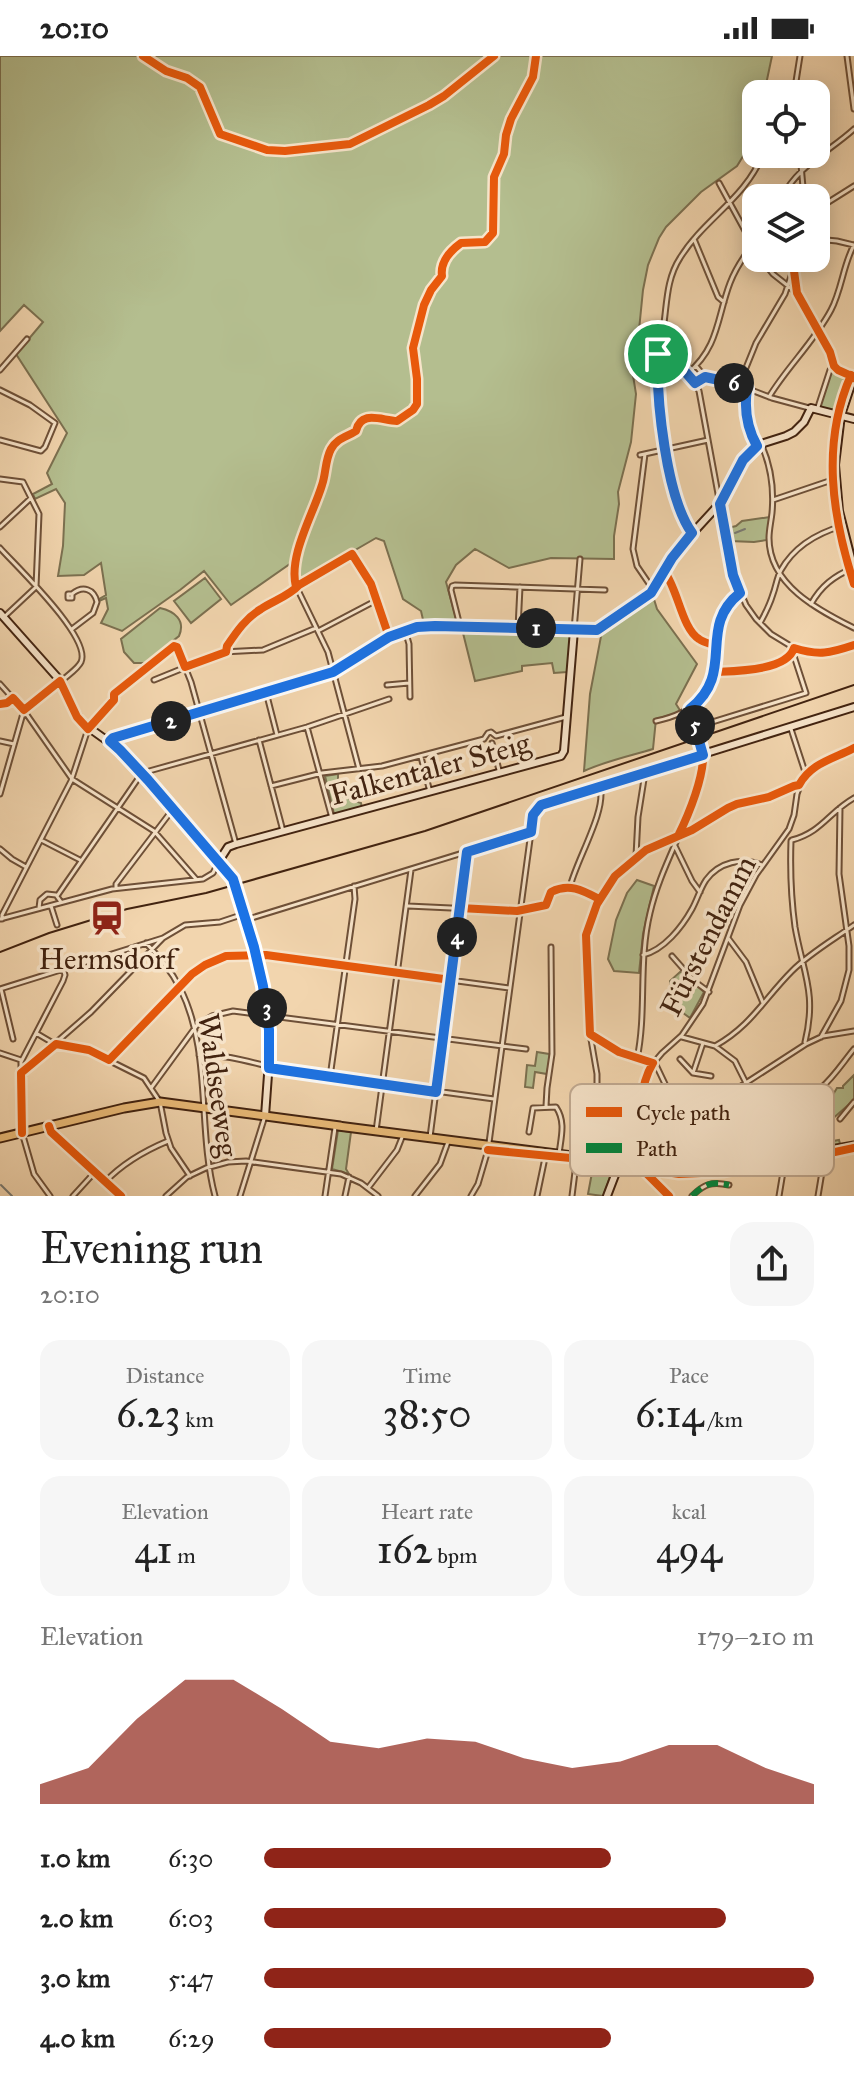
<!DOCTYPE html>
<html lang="en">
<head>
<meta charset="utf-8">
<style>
	:root { --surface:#fff; --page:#f6f6f6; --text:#222; --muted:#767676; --accent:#8f2418 }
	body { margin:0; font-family:"IM FELL Great Primer",serif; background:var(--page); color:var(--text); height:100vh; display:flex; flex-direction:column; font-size:30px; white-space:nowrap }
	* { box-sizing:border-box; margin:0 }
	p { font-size:26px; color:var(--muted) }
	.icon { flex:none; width:44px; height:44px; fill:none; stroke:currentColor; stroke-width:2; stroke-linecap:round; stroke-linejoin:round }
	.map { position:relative; height:1140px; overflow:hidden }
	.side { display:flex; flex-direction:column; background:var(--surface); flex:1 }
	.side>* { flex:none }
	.tools { position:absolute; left:742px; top:24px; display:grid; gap:16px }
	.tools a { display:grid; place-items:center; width:88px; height:88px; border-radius:16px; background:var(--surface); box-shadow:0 4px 20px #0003; font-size:40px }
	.pin { position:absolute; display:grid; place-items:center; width:68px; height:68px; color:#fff; margin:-34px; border:4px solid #fff; border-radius:50%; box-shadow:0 2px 8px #0007 }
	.km { position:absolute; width:40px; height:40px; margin:-20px; border-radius:50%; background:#222; color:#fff; font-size:22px; line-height:40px; text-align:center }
	.round { display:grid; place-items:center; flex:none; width:84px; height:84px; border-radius:24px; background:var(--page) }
	.headline { display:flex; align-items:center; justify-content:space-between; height:136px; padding:0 40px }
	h1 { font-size:44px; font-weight:600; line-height:60px }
	.figures { display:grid; grid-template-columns:repeat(3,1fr); gap:12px; height:136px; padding:8px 40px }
	.figures div { display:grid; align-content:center; border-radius:20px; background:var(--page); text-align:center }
	.figures b { font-size:40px; font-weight:600 }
	.figures small { font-size:22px; font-weight:400 }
	.figures p { font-size:22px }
	.chart { height:224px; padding:16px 40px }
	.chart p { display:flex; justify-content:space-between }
	.chart svg { width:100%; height:144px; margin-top:8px; fill:var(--accent); opacity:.7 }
	ul { padding:0 40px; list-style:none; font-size:26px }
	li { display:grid; grid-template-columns:128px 96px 1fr; align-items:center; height:60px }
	li i { height:20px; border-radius:10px; background:var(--accent) }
	.status { display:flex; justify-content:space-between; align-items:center; height:56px; padding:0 40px; background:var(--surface); direction:ltr }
	.status svg { height:22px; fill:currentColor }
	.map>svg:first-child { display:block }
	.green { fill:#b4be8f; stroke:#7b7050; stroke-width:2 }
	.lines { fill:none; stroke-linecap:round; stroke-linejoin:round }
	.stream { stroke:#7a7b74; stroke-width:2 }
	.street-casing { stroke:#6e5038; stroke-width:7 }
	.secondary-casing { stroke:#422310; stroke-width:10 }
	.primary-casing { stroke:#422310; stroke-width:11 }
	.street { stroke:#f7e4ca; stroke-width:3 }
	.secondary { stroke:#f7e4ca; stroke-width:6 }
	.primary { stroke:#e9ba77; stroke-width:7 }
	.tram { stroke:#422310; stroke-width:2 }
	.street-bridge-casing { stroke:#6e5038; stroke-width:7; stroke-linecap:butt }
	.street-bridge { stroke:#f7e4ca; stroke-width:3 }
	.quiet { stroke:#00873e; stroke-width:6; stroke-dasharray:12 6; stroke-linecap:butt }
	.cycleway-casing { stroke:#f7e4ca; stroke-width:13 }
	.cycleway { stroke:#e8590c; stroke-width:8 }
	.route-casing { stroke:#fff; stroke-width:16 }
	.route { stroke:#1a73e8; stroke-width:10 }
	.labels { text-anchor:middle; stroke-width:7; stroke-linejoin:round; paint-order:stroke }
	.street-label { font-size:30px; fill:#422310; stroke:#f7e4ca }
	.poi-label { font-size:30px; fill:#422310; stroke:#f7e4ca }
	.key { fill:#f7e4ca; stroke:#c1aa92; stroke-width:2 }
	.key-label { font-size:22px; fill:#422310 }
</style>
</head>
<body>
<div class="status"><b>20:10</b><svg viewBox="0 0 49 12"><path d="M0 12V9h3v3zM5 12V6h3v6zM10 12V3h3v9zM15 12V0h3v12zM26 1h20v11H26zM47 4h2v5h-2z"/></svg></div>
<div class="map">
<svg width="854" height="1140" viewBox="0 0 854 1140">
	<rect width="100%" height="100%" fill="#f2d5ae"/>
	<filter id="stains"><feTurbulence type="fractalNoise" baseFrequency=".0025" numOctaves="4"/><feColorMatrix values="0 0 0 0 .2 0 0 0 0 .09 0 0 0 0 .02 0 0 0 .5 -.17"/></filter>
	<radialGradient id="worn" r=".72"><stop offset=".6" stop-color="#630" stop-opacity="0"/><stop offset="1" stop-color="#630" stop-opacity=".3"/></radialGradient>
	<path class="green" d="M0,0H772L764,38H756V67L745,97L737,110L701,136L666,171L659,182L648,209L643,234L638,284L632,313L636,338L631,386L618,436L619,448L614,480V503L551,502L509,512L475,493L456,509L446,526L457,566L424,568L421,555L403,543L384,485L376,482L298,527L296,523L297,503L231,549L204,515L180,534L122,575L101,567L108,553L106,542L99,545V543L106,539L101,507L84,519L58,520L63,490L65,447L56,433L35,443L33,438L52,428L47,417L67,377L16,298L43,266L24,249L0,275Z
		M832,314L850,320L845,332L847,333L838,357L819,351Z
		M770,461L767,484L754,486L730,485L728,472L736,470L742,465Z
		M205,522L221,543L191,567L174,545Z
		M653,540L657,553L697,608L676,648L681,656L656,663L653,693C630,700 606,705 584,715L590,638L602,575Z
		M160,552C174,555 186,564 179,580L145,607H134L124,596L121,583Z
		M462,573L569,576L571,578L567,616L554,617L552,607L522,610V615L475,625Z
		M338,718V724L346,727L349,743L361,747L362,752L334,758L325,720Z
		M637,824L654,830L643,878L639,917L614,915L608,903L616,864L627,837Z
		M681,915L704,936L690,962L668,946L672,934L670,925Z
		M537,996L549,998L550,1000L547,1018L535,1016L533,1032L525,1031L527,1009L535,1010Z
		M854,1019V1044L814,1079L816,1088L839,1084L840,1088L712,1110L688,1111L663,1106L644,1105L642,1081H655V1072L643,1071V1057C659,1058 661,1062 675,1067C696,1074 715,1068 736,1063L731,1040H740L741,1062C765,1063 788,1066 812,1057L808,1041L826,1029L834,1037L837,1032H843V1030Z
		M338,1074L351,1076L346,1113L349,1118L332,1113Z
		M594,1106L614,1110L603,1140L588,1138Z"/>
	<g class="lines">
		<path class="stream" d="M735,477L745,473
			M1,1129L12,1140"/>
		<g class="street-casing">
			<path id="street" d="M847,0L854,53
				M794,38L800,0
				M800,98L804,142
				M719,127L756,195
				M782,142C796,111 830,95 854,73
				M816,151L827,147L854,130
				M694,183L718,241L724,246
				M816,183L837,185L854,189
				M760,202L773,218L797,237L830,296L834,310L838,314L854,321
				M794,219L797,235
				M640,289C664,300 687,309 699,335L733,519L746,549L756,563L771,578L794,592L819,598L831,596L854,589
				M696,310L705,321
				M0,314L27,283
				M688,317C719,291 717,261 730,227C736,211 746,197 756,184
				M705,321L733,327L772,342L809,352
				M739,329L756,287L785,238L797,202
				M747,333V364L757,390
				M0,334L30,349L55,367L45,391L41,395L0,384
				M769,341C787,311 814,286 831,254C842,233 843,209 854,189
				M817,354L830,314L834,310
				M762,390C771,411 774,435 772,457C771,466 769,474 769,482C769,529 818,554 854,572
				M645,398L633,493L637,510L652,532
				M640,399L708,384
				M0,423L23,426L39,458L36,531
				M773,444L835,423
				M0,471L31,442
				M691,476C668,440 655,346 658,303C659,291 663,279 664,267C667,245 667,222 680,202C704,163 745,143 763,98
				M0,492C17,511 92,582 81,606C76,617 35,643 24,654
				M296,503L295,528L328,596L359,713
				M664,515C682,539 680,585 716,588
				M72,538H68V542H72V538C83,529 94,533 97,546L93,557L72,573
				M811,548C821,530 834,520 853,512
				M4,561L36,531
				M760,567C765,558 770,548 773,538C776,530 777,521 781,514C794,491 818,477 842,470
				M460,570L451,534L452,530L455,529L605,534
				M518,572L520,531
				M405,574L409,588L410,641
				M318,575L377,544
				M177,591L191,626L236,788
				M226,596L227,590C237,575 246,562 261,553C273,545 289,540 299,529L352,498L371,528L389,581
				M715,616C740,615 774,615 793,597
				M154,624L223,596L263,594L316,572
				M0,628L25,656L72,723L154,775L196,823
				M387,629L409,627
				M266,636L277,679
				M0,648L7,647L13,642
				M690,653L696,672
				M656,665C689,658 715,640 717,604C718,575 715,557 740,537
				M307,671L332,762
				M696,671L806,637L793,597L794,592
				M791,673L806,719
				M259,684L283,775
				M0,685L14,688
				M110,685L115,681L333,616L385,583L412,573L435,570L574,574L580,503
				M492,687L499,714
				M421,701L430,736
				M271,730L322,717L382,710L484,683L488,677L491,676L496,680L566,661
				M0,738L24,654
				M41,784L80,804
				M792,784C822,776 829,756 854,742
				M791,785C790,814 791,842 795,871C803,917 817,937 805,986
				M675,790L692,825L700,836
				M0,793L12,803L26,811
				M636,800L638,761L645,717
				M570,831C576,805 607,754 600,731
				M116,832V828L173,753
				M57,840L142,717L307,671L389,643
				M51,850L57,869
				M408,850L517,855L546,849L551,836C569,827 582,834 599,843
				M39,852L40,844L47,838L56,839L61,846
				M0,863L112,833L203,823L213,817L219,805
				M2,863V859L71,725L88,673L114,644
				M245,864L531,776L488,1094L478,1128L471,1140
				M728,882L746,906L763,947
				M146,887C159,901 171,914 180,932C212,995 197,1072 215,1140
				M643,899C664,894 682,871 692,853C697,844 700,833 706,824C719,806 742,801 762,809
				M672,900L694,925L709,936
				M0,933L163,882
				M1,933L13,983
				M36,977L53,987L90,995L144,1022L160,1046L166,1077L171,1092L190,1120
				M590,978L619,996L653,1007
				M682,981L715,990C751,970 764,943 792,915C810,897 833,884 854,869
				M821,981L841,945L849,914V890L839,818L840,752
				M715,990L735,1005L746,1027
				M0,997L21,1004
				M199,999C233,998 263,1011 296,1016L494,1043
				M637,1003C647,955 638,906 650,857C658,822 674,793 687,760C695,741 699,721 702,701
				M680,1003L693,1017L711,1020
				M109,1004L192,918C215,900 238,898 266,899L509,932
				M653,1007L656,1009L666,1030L674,1040L686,1048L704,1050L721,1043L806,988L823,980L854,975
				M21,1017L91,956L163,882L185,869L220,866L241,859
				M693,1017L703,987
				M330,1021L355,843L354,830
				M151,1032L197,969L212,960L233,955L526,993
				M736,1034C758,1045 801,1048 821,1032C834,1021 844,1005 854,993
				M546,1050L547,1032L552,998L551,891
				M597,1052V1018L589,972L585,887L591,861L604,835L629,807L655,789L692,774L733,749L769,741L794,730L799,729
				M840,1063L854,1046
				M49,1071L51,1076L121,1140
				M376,1075L411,814
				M529,1076L533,1052L556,1051C566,1066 561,1081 559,1098
				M430,1081L467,796
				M641,1109L640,1081L641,1052L647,1020L651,1010L662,997L682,979L703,948L740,849L756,819L789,773L794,759L797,738L802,724L818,709L854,692
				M105,1126C123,1107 144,1095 168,1085
				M368,1132L397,1094L403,1079
				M50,1140L34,1118L21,1073V1006L63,925L65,919L63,912
				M73,1140L95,1116
				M166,1140L187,1121L206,1112L228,1106L246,1105L341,1118L361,1127L378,1140
				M240,1140L265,1060
				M325,1140L335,1072
				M345,1140L349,1121
				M415,1140L440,1108L448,1086
				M537,1140L546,1097
				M572,1140L577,1100
				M692,1140C704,1128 712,1125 729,1129
				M779,1140L785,1104
				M818,1140L825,1098"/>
		</g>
		<g class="secondary-casing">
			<path id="secondary" d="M854,320L841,359L835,409L839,455L852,506L854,523
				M0,557L57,621L81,666L120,694L200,783L233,823L257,902L267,949L269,1005L265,1060
				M531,776C533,759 532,753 549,746L854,651
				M219,805L228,791L236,788L561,700L564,695L574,574L600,573L651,537L678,493L723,444L748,398L764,387L786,380L794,376L804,366L811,352L854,363
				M641,1110L669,1140
				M607,1140L620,1106"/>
		</g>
		<g class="primary-casing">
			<path id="primary" d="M338,1070L690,1115H711L854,1090
				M0,1082L124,1052L160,1046L340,1070"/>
		</g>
		<use href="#street" class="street"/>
		<use href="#secondary" class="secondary"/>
		<use href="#primary" class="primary"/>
		<path class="tram" d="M0,896L49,877L127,853L206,837L425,775L854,629"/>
		<g class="street-bridge-casing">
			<path id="street-bridge" d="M697,676L703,693"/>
		</g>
		<use href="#street-bridge" class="street-bridge"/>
		<path class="quiet" d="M692,1140C704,1128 712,1125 729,1129"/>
		<g class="cycleway-casing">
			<path id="cycleway" d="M143,0L166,15L187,22L200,31L220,78L267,94L285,95L350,88L429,49L444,40L494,0
				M797,202L794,215L797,237L830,296L834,310L838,314L854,321L853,322
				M851,319C821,387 832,460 854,528
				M296,531C288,500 313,459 322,429C326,418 325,404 331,393C337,382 347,381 356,375C361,354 380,364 397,365L413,354L417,348V323L413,292L424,249L431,234L442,220C440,206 450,195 461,187L485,186L493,177L494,121L504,98L506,79L511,63L533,21L536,0
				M715,616C735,615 787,615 794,592C819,600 830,597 854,589
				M0,648L7,647L13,642L24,654L60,625L77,661L88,673L114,644V638L174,590L177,591L185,611L226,596L227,590C237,575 246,562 261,553C273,545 289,540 299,529L352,498L371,528L389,581L412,573L435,570L597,574L651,537L664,515C678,533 682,573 699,583C704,587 712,588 716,590C717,615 710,637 690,653C694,666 702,682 703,695C705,719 689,758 678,780
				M49,1070L51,1076L121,1140
				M22,1077L21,1017L56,988L89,994L109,1004L192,918L205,909L226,900L266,899L451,924L460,852L517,855L546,849L551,836C569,827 582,834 599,843
				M488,1094L581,1103L679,1118L723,1116L785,1104L793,1105L854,1092
				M669,1140L642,1113L640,1106C640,1075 636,1035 653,1007L619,996L590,978L586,879L597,848L615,820L646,794L692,774L728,752L737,748L769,741L794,730L799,729C811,707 833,703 854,692"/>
		</g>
		<use href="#cycleway" class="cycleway"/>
	</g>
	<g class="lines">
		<g class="route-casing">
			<path id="route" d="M658,298L681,311L695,327L705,321L733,327L747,333C744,353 747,372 757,390L743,404L720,448L733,519L740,537C696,572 737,616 690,653L703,699L541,749L533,759L531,776L467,796L436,1036L269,1012V974L263,930L254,891L233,823L148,724L120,694L110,685L113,682L333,616L389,581L417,571L435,570L597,574L651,537L672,502L692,477C666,441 656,342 658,298Z"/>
		</g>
		<use href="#route" class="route"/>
	</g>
	<defs>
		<g id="station-bare" transform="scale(2.76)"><path d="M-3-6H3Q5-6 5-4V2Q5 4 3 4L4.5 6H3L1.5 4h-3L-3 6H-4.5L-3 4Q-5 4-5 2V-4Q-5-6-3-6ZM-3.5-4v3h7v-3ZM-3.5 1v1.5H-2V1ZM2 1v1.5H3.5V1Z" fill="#8f2418" stroke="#f7e4ca" stroke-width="2.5" paint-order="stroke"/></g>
	</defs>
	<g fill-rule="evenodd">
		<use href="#station-bare" x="107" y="862"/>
	</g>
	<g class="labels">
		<g class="street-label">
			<text transform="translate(430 713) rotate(-15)" y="10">Falkentaler Steig</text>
			<text transform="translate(708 880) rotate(-63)" y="10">Fürstendamm</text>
			<text transform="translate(218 1029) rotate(82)" y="10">Waldseeweg</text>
		</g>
		<g class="poi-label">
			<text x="107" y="913">Hermsdorf</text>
		</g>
	</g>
	<rect x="570" y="1028" width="264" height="92" rx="12" class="key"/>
	<rect x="586" y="1051" width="36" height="10" fill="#e8590c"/>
	<rect x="586" y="1087" width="36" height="10" fill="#00873e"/>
	<g class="key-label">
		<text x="636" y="1064">Cycle path</text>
		<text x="636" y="1100">Path</text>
	</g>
	<rect width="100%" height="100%" filter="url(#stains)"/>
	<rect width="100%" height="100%" fill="url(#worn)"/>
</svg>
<div class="tools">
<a><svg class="icon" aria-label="locate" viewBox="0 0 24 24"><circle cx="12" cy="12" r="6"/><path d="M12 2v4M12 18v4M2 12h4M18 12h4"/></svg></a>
<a><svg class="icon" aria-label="layers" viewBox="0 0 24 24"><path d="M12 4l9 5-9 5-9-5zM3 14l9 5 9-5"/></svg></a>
</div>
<div class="pin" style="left:658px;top:298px;background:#1e9e55"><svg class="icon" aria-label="arrive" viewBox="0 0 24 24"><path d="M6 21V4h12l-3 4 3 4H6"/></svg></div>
<b class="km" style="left:536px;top:572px">1</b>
<b class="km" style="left:171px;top:665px">2</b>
<b class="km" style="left:267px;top:952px">3</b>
<b class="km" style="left:457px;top:881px">4</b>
<b class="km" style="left:695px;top:669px">5</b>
<b class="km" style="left:734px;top:327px">6</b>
</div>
<section class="side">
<div class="headline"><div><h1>Evening run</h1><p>20:10</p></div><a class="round"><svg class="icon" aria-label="share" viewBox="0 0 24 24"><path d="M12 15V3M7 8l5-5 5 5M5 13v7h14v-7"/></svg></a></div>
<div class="figures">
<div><p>Distance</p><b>6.23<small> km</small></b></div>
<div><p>Time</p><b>38:50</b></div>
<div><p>Pace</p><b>6:14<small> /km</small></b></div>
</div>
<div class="figures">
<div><p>Elevation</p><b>41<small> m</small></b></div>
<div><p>Heart rate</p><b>162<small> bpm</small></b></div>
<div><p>kcal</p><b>494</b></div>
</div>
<div class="chart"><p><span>Elevation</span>179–210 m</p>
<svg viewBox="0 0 160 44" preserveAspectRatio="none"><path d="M0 44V38L10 33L20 18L30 6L40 6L50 15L60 25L70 27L80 24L90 25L100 30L110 33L120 31L130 26L140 26L150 33L160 38V44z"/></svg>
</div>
<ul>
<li><b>1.0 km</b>6:30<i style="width:63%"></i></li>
<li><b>2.0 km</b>6:03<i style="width:84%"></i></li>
<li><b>3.0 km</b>5:47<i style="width:100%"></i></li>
<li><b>4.0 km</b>6:29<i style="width:63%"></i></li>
</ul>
</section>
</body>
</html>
